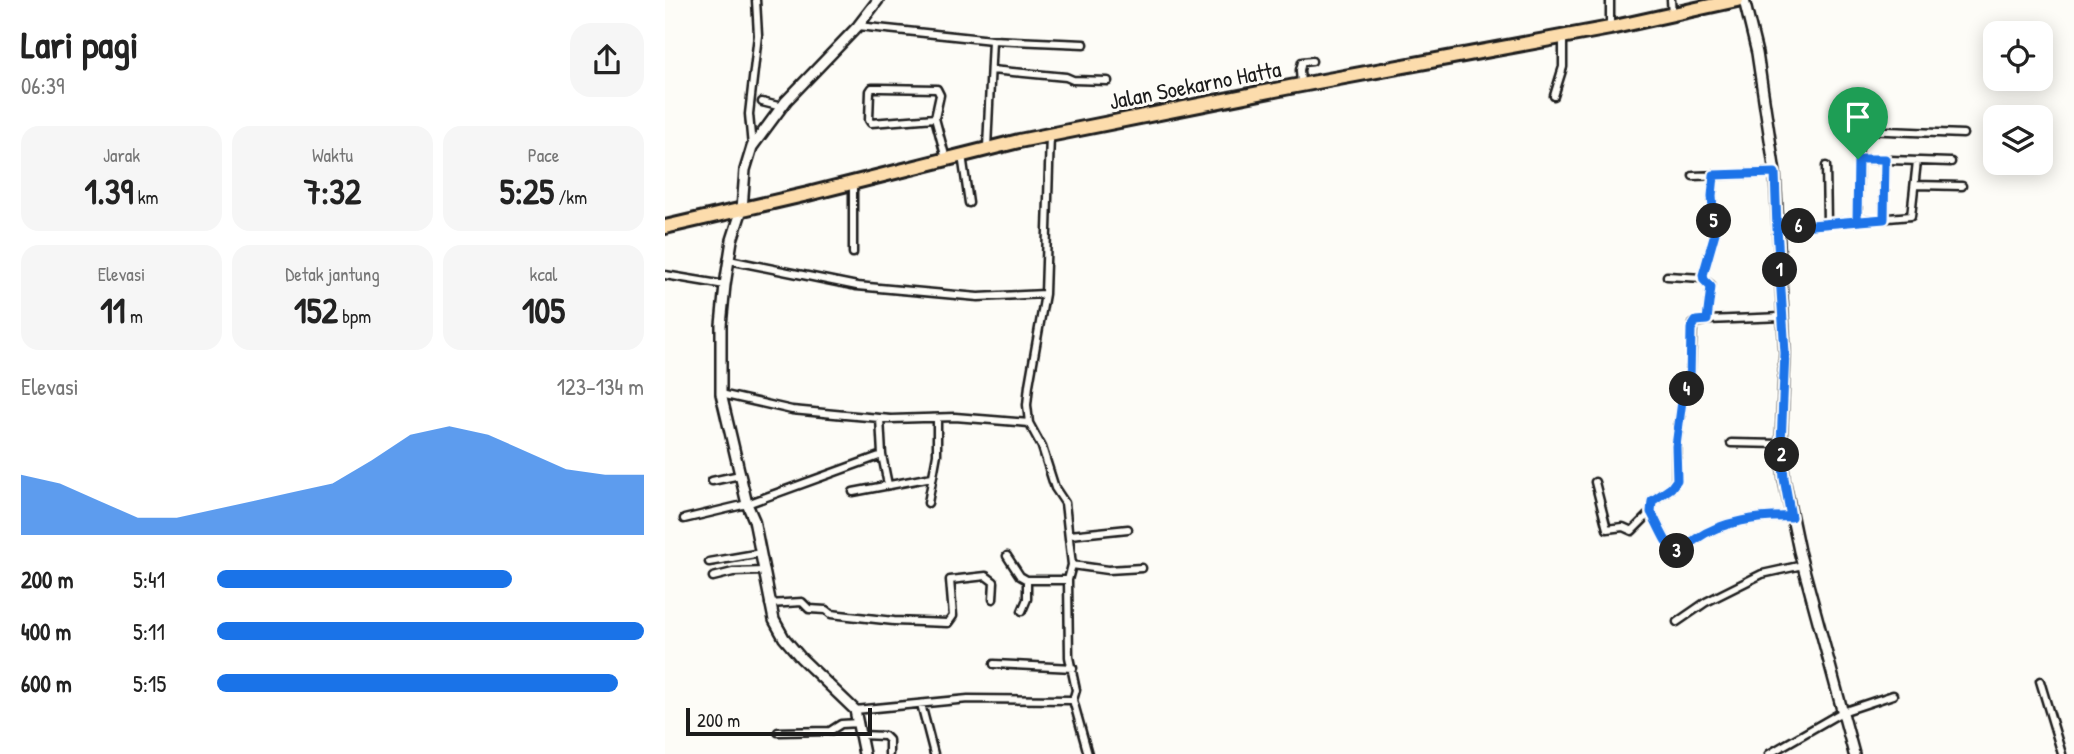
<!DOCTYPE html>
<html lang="id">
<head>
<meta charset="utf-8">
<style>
	:root { --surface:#fff; --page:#f6f6f6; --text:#222; --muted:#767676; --accent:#1a73e8 }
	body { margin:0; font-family:"Patrick Hand",sans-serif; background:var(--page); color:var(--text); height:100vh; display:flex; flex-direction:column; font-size:26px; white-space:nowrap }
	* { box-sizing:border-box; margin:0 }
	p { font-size:23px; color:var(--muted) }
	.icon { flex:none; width:38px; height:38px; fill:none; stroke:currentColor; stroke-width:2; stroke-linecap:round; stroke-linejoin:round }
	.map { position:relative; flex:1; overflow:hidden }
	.details { display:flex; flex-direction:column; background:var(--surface); width:665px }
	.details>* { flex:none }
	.tools { position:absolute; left:1318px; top:21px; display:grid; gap:14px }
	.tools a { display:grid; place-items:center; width:70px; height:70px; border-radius:14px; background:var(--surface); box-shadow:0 4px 18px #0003; font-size:35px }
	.scale { position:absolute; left:21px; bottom:18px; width:186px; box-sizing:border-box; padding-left:7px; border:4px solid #1c1c1c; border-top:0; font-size:19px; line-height:24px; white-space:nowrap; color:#1c1c1c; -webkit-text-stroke:5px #fdfcf7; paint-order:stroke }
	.pin { position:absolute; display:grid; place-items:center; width:60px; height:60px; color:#fff; margin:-72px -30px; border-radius:50% 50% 50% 0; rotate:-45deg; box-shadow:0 0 7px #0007 }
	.pin .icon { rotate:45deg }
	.km { position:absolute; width:35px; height:35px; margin:-18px; border-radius:50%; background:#222; color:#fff; font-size:19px; line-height:35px; text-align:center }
	.round { display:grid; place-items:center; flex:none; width:74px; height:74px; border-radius:21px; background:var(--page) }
	.head { display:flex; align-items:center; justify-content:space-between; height:119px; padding:0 21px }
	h1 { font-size:38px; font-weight:800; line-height:52px }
	.metrics { display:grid; grid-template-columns:repeat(3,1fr); gap:10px; height:119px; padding:7px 21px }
	.metrics div { display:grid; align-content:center; border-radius:18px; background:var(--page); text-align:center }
	.metrics b { font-size:35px; font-weight:800 }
	.metrics small { font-size:19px; font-weight:400 }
	.metrics p { font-size:19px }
	.chart { height:196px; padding:14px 21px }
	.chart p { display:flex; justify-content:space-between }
	.chart svg { width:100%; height:126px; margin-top:7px; fill:var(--accent); opacity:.7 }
	ul { padding:0 21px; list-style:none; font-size:23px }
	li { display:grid; grid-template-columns:112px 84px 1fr; align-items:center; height:52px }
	li i { height:18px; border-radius:9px; background:var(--accent) }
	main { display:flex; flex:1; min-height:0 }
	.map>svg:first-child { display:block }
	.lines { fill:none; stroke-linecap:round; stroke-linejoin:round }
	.street-casing { stroke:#1c1c1c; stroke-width:11 }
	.secondary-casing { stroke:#1c1c1c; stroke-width:14 }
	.highway-casing { stroke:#1c1c1c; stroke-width:18 }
	.street { stroke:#fdfcf7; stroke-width:6 }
	.secondary { stroke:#fdfcf7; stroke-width:9 }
	.highway { stroke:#fcdcac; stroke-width:12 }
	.route-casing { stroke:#fff; stroke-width:14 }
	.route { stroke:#1a73e8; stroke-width:9 }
	.labels { text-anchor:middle; stroke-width:6; stroke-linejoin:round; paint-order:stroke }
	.street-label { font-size:23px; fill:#1c1c1c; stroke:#fdfcf7 }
</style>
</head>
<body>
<main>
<section class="details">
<div class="head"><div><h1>Lari pagi</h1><p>06:39</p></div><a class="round"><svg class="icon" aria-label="share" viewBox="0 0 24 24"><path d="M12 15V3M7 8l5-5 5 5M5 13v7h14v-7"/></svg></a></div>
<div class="metrics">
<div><p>Jarak</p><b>1.39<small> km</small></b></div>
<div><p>Waktu</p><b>7:32</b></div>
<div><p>Pace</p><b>5:25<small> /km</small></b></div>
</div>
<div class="metrics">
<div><p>Elevasi</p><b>11<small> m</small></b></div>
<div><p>Detak jantung</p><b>152<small> bpm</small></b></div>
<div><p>kcal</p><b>105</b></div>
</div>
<div class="chart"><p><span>Elevasi</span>123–134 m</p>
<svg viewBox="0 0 160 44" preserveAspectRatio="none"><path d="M0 44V23L10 26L20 32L30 38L40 38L50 35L60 32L70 29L80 26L90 18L100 9L110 6L120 9L130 15L140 21L150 23L160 23V44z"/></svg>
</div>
<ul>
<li><b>200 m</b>5:41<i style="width:69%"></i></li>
<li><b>400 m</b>5:11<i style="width:100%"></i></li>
<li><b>600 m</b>5:15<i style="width:94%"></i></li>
</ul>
</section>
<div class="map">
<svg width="1409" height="754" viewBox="0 0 1409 754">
	<rect width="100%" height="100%" fill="#fdfcf7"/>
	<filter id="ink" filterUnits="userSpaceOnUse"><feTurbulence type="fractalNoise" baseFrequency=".0143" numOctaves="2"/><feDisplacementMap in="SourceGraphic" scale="14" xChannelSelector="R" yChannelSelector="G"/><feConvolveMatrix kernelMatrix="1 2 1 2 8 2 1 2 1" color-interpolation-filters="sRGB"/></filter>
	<g filter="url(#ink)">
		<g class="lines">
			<g class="street-casing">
				<path id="street" d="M945,0V28
					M1006,0L1007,15
					M193,26L327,40L322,148
					M327,40L419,44
					M326,70L401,77L408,80L443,81
					M636,85L635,70L637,62L647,61
					M889,96L898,67V36
					M97,102L117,107
					M270,118L206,123L204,120L205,91L207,88H215L272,89L275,95L270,118L281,159
					M385,135L380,294L364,385L362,405L364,423L377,447L390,488L400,503L407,565L403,580L404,657L411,690L408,700L423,754
					M87,147L84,114L93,35L91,0
					M297,155L304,203
					M1193,159L1286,162
					M1161,166L1162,223
					M1028,176L1110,173
					M1250,185L1297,186
					M1219,219L1220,159
					M1192,221L1194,135L1197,130L1298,134
					M1112,228L1246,216L1252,161
					M188,253V184
					M64,260L192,286L313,297L380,294
					M0,275L60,285
					M1002,276L1038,278
					M1118,317L1042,320L1028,324L1025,380L1017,401L1011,446V480L1006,488L987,501L986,512C991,520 1001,545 1008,549C1016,554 1025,543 1031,539C1056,521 1096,516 1126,517
					M1042,320L1046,285L1039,280L1038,275L1050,233L1047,196L1049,175
					M56,394L127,410L180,415L226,419L290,417L364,423
					M215,418L217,455L223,485
					M1066,443L1116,444
					M47,481L75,475
					M930,482L942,529L958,527L967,531L986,512
					M188,492L267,477
					M263,503L272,454V418
					M19,519L82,504L217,455
					M405,535L463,529
					M342,556L355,576L362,580H403
					M44,562L96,553
					M407,565L443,570L477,568
					M48,577L68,572L99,571
					M104,604L137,602L144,609L161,610L166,614L229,621L283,623L288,616L285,580L321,576L329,582L328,599
					M357,611L362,599V580
					M1012,622L1041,602L1097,574L1138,565
					M329,664L408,668
					M1375,681L1397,754
					M256,704L269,754
					M190,710L303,699L408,700
					M113,732L165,731L176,724L194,723
					M196,735L220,736L224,740V754
					M1104,754L1177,712L1228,695"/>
			</g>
			<g class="secondary-casing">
				<path id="secondary" d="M1079,0L1092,53L1110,173L1120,353L1116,444L1119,479L1134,551L1189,754
					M199,754L190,710L136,658L119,638L109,620L89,520L82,504L56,394V325L60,285L67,240L77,209L80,170L87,147L121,101L193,26L213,0"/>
			</g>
			<g class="highway-casing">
				<path id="highway" d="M0,227L143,194L354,141L625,87L945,28L1072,0"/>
			</g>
			<use href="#street" class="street"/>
			<use href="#secondary" class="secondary"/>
			<use href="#highway" class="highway"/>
		</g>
	</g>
	<g class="lines" filter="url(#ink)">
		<g class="route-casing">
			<path id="route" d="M1193,159L1192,221L1112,228L1120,353L1116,444L1119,478L1126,517C1096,516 1056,521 1031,539C1025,543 1016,554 1008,549C1001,546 991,520 986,512L987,501L1006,488L1012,480L1011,446L1017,401L1025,380L1026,329L1031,321L1042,320L1046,287L1039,280L1038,275L1050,233L1047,196L1049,175L1110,173L1112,228L1219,219L1220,159H1193"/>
		</g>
		<use href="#route" class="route"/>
	</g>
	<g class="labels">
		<g class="street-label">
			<text transform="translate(530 85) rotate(-11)" y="8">Jalan Soekarno Hatta</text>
		</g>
	</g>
</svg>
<div class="tools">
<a><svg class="icon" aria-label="locate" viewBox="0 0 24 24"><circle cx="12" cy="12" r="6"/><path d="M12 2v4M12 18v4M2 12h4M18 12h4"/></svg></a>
<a><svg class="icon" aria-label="layers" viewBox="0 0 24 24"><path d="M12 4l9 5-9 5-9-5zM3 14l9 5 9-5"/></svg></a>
</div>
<div class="scale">200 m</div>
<div class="pin" style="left:1193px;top:159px;background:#1e9e55"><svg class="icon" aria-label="arrive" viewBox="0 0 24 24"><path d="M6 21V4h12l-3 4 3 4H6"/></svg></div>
<b class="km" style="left:1115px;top:270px">1</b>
<b class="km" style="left:1117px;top:455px">2</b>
<b class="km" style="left:1012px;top:551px">3</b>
<b class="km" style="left:1022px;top:389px">4</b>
<b class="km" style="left:1049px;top:221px">5</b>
<b class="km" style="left:1134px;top:226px">6</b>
</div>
</main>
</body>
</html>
